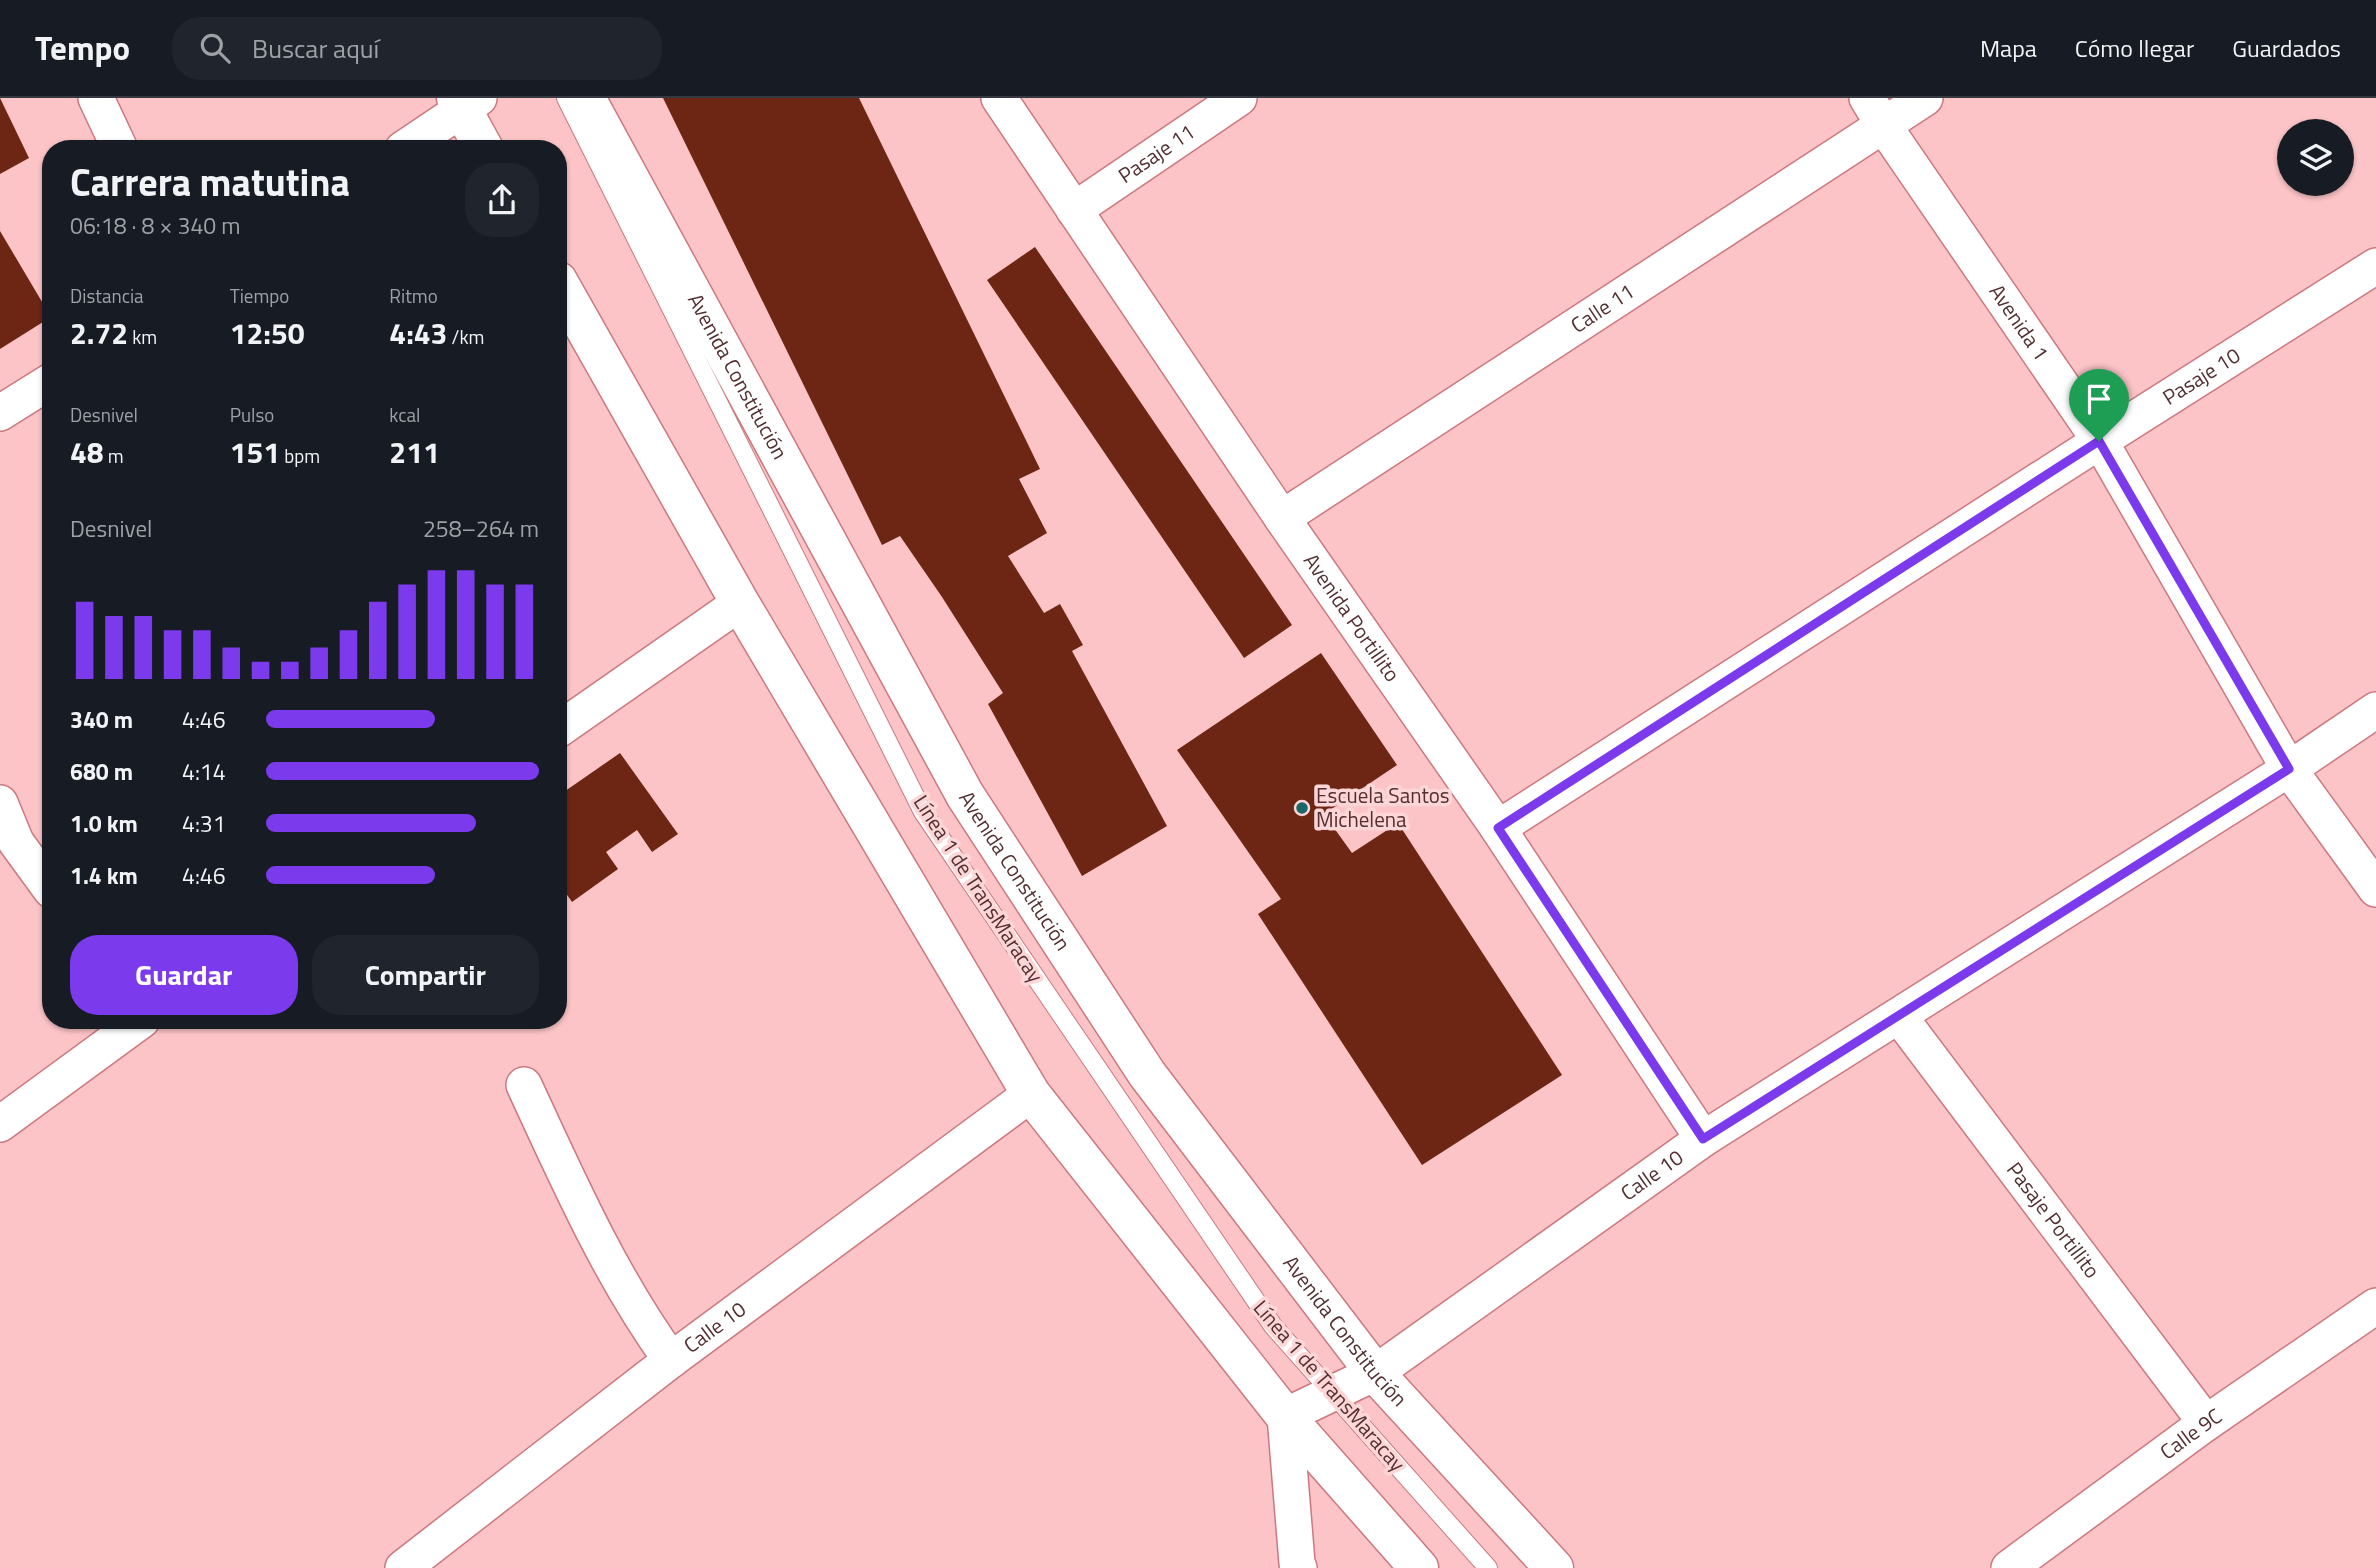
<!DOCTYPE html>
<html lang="es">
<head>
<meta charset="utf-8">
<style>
	:root { --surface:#171b24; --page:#20242c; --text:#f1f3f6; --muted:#9ea1a6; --line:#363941; --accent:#7c3aed }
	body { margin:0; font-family:"Titillium Web",sans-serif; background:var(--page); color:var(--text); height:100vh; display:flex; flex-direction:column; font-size:26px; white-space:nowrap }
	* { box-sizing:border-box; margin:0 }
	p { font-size:23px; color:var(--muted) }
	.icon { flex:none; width:38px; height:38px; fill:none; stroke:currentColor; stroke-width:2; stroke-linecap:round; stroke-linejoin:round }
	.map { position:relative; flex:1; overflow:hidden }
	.sheet { position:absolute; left:42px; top:42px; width:525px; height:889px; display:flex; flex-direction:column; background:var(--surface); border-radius:28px; box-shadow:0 2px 5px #0004 }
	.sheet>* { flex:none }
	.buttons { position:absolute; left:2277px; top:21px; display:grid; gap:14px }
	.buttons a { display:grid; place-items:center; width:77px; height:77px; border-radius:50%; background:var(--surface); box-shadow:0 2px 5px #0004; font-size:35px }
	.pin { position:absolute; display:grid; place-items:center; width:60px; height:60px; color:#fff; margin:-72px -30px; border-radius:50% 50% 50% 0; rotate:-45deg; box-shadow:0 0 7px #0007 }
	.pin .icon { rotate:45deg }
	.round { display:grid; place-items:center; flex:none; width:74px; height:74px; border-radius:28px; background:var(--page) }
	.overview { display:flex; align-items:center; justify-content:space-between; height:119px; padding:0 28px }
	h1 { font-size:38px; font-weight:700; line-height:52px }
	.stats { display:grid; grid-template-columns:repeat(3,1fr); gap:10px; height:119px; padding:7px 28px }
	.stats div { display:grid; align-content:center }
	.stats b { font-size:30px; font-weight:700 }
	.stats small { font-size:19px; font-weight:400 }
	.stats p { font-size:19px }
	.chart { height:196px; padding:14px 28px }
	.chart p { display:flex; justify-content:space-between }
	.chart svg { width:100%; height:126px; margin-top:7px; stroke:var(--accent); stroke-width:6 }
	.action { display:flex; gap:14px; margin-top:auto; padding:14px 28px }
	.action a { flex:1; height:80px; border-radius:28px; background:var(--accent); color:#fff; font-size:28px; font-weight:700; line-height:80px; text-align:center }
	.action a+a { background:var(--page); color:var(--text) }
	ul { padding:0 28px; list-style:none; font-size:23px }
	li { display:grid; grid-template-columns:112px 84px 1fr; align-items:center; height:52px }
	li i { height:18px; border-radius:9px; background:var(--accent) }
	header { display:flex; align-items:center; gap:42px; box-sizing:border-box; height:98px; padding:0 35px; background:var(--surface); border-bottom:2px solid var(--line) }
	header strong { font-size:33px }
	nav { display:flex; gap:38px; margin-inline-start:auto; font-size:24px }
	.search { width:490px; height:63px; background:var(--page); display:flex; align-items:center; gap:18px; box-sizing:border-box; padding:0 24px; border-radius:28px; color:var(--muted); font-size:26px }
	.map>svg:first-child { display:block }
	.building { fill:#6d2613 }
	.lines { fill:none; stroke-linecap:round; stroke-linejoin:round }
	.service-casing { stroke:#cc787e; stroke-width:20 }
	.minor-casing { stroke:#cc787e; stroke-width:38 }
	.tertiary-casing { stroke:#cc787e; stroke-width:41 }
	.service { stroke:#fff; stroke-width:18 }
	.minor { stroke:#fff; stroke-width:35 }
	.tertiary { stroke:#fff; stroke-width:38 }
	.route-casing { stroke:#fff; stroke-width:14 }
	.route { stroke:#7c3aed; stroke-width:9 }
	.poi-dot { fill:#1a6768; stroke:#fdd7d8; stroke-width:2.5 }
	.labels { text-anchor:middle; stroke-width:7; stroke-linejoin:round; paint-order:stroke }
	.street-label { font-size:21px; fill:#532f31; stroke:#fdd7d8 }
	.poi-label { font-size:21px; fill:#532f31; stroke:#fdd7d8; text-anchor:start }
</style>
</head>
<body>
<header>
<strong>Tempo</strong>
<div class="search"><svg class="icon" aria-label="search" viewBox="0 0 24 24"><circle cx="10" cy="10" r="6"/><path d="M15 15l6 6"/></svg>Buscar aquí</div>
<nav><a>Mapa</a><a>Cómo llegar</a><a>Guardados</a></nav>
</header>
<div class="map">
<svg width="2376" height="1470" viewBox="0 0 2376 1470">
	<rect width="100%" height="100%" fill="#fcc4c7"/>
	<path class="building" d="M0,0L29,60L0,76Z
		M663,0H859L1040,371L1019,381L1047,435L1008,458L1044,515L1060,506L1083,547L1072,553L1167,728L1082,778L988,606L1003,595L942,499L900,438L882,447Z
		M0,133L51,219L0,251Z
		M1035,149L1292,527L1244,560L987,182Z
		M1321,555L1397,667L1324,716L1352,755L1398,725L1562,977L1422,1067L1258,816L1281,801L1177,652Z
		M620,655L678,736L652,754L637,732L606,754L618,771L572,804L558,784V698Z"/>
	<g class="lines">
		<g class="service-casing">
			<path id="service" d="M566,0L923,714L1273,1228L1488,1470"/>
		</g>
		<g class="minor-casing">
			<g id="minor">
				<path d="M96,0L120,51"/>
				<path id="s1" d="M999,0L1282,420L1498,730L1703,1041"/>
				<path id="s2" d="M1867,0L1884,28L2100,343L2289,671L2376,791"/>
				<path d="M403,51L479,0"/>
				<path id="s3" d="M1074,112L1239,0"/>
				<path d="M0,315L51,283"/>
				<path id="s4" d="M1282,420L1925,0"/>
				<path d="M558,632L740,505"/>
				<path d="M0,705L16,744L51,792"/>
				<path id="s5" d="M1498,730L2100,343L2376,168"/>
				<path id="s6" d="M1899,918L2206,1325"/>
				<path d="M524,987C568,1082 610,1178 671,1262"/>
				<path d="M0,1026L142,922"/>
				<path id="s7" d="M403,1470L671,1262L1031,996"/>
				<path id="s8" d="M1299,1470L1297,1465L1285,1318L1375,1275L1703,1041L2289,671L2376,612"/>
				<path id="s9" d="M2009,1470L2206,1325L2376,1208"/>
			</g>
		</g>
		<g class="tertiary-casing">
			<g id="tertiary">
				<path d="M456,0L484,51"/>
				<path id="s10" d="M586,0L965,697L1147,976L1375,1275L1554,1470"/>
				<path d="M558,183L740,505L1031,996L1285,1318L1419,1470"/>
			</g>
		</g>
		<use href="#service" class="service"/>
		<use href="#minor" class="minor"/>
		<use href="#tertiary" class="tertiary"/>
	</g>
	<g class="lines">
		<g class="route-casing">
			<path id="route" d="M2099,343L2289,671L1703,1041L1498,730Z"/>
		</g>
		<use href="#route" class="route"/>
	</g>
	<circle class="poi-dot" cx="1302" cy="710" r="7"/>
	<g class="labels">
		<g class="street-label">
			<text dy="7" stroke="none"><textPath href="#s3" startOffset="100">Pasaje 11</textPath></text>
			<text dy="7" stroke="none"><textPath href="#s4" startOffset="383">Calle 11</textPath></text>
			<text dy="7" stroke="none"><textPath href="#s2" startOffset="271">Avenida 1</textPath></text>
			<text dy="7" stroke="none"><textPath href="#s10" startOffset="317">Avenida Constitución</textPath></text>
			<text dy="7" stroke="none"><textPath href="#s5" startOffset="836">Pasaje 10</textPath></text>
			<text dy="7" stroke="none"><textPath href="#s1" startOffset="628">Avenida Portillito</textPath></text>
			<text dy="7" stroke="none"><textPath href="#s10" startOffset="884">Avenida Constitución</textPath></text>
			<text transform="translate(978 791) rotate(57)" y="7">Línea 1 de TransMaracay</text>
			<text dy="7" stroke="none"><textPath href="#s8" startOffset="593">Calle 10</textPath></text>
			<text dy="7" stroke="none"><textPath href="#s6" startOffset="256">Pasaje Portillito</textPath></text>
			<text dy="7" stroke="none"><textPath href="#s7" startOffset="394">Calle 10</textPath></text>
			<text dy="7" stroke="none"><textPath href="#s10" startOffset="1451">Avenida Constitución</textPath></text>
			<text transform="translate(1329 1288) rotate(49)" y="7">Línea 1 de TransMaracay</text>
			<text dy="7" stroke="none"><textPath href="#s9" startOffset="226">Calle 9C</textPath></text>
		</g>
		<g class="poi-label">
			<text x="1316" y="705">Escuela Santos<tspan x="1316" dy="24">Michelena</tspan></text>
		</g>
	</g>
</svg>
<div class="buttons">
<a><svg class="icon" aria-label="layers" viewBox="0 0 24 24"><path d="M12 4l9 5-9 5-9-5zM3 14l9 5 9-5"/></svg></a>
</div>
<div class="pin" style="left:2099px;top:343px;background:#1e9e55"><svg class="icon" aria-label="arrive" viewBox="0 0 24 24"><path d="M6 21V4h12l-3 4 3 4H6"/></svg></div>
<section class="sheet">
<div class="overview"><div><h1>Carrera matutina</h1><p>06:18 · 8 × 340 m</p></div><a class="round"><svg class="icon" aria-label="share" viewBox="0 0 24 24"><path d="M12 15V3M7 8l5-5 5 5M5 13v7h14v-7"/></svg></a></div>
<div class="stats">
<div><p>Distancia</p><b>2.72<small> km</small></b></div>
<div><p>Tiempo</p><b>12:50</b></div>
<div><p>Ritmo</p><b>4:43<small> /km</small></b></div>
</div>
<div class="stats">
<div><p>Desnivel</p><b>48<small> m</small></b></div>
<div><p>Pulso</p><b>151<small> bpm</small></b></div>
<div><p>kcal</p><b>211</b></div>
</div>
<div class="chart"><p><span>Desnivel</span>258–264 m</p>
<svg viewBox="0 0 160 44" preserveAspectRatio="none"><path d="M5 44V17M15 44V22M25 44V22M35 44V27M45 44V27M55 44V33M65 44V38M75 44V38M85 44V33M95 44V27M105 44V17M115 44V11M125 44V6M135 44V6M145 44V11M155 44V11"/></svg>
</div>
<ul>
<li><b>340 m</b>4:46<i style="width:62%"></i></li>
<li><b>680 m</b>4:14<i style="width:100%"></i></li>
<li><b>1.0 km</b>4:31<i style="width:77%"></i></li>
<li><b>1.4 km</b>4:46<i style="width:62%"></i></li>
</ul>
<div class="action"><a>Guardar</a><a>Compartir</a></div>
</section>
</div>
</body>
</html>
